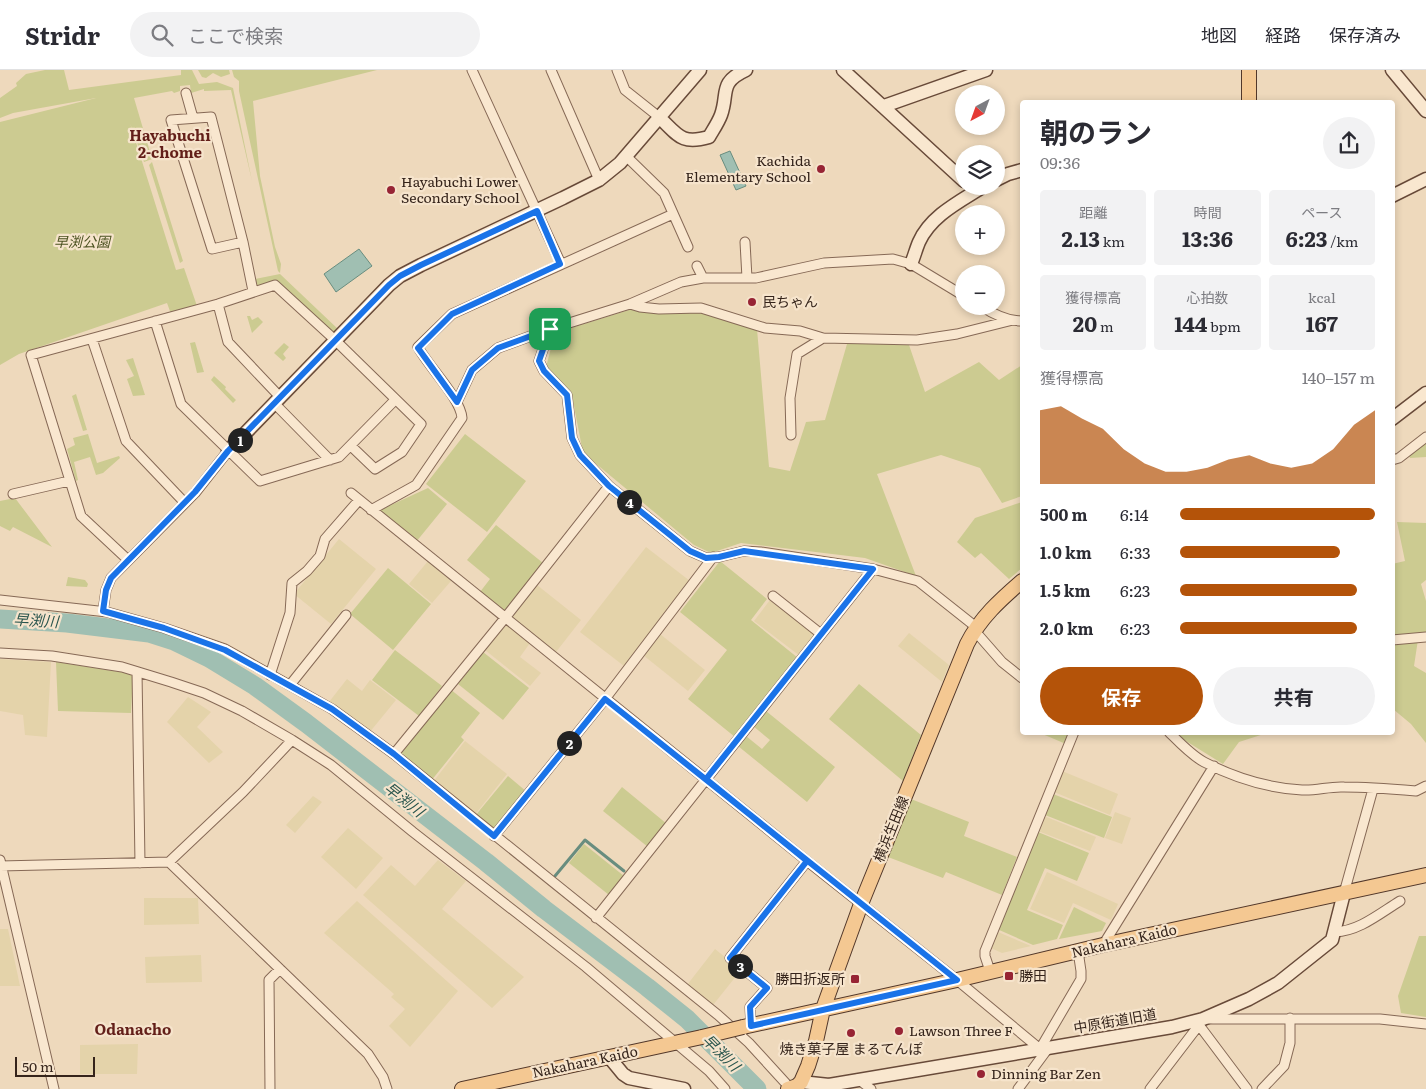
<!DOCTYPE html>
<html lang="ja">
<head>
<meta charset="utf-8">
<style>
	:root { --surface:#fff; --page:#f2f2f3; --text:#2b2b33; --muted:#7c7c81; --line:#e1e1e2; --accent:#b45309 }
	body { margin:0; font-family:Literata,"Noto Sans JP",serif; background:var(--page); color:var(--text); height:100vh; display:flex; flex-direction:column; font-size:19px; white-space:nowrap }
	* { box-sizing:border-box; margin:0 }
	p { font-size:16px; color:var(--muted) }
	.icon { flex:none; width:28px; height:28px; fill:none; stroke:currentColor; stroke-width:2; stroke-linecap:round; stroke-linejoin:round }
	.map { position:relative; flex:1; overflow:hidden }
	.sheet { position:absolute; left:1020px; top:30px; width:375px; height:635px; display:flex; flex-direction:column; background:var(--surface); border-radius:5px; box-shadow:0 2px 8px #0003 }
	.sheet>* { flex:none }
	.needle { width:32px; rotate:221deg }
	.tools { position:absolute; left:955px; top:15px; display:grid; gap:10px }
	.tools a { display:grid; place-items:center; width:50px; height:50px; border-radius:50%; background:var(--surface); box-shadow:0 2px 8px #0003; font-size:25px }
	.scale { position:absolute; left:15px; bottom:12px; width:80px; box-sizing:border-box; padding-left:5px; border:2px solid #35241b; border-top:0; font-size:14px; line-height:18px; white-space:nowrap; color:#35241b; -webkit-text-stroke:4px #f6e4cc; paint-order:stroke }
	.pin { position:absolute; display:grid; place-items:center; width:42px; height:42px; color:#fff; margin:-21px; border-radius:10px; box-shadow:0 2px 8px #0006 }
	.km { position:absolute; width:25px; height:25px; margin:-12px; border-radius:50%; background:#222; color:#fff; font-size:14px; line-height:25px; text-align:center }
	.round { display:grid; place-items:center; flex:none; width:52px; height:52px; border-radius:26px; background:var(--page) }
	.head { display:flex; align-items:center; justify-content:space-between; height:85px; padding:0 20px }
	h1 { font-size:28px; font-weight:700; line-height:38px }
	.figures { display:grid; grid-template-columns:repeat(3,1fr); gap:8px; height:85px; padding:5px 20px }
	.figures div { display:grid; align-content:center; border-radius:5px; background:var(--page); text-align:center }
	.figures b { font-size:21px; font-weight:700 }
	.figures small { font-size:14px; font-weight:400 }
	.figures p { font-size:14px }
	.chart { height:140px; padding:10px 20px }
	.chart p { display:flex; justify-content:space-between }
	.chart svg { width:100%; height:90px; margin-top:5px; fill:var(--accent); opacity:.7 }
	.primary-button { display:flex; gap:10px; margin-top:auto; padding:10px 20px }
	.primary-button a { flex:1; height:58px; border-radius:30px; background:var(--accent); color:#fff; font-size:20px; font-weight:700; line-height:58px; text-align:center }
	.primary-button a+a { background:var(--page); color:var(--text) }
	ul { padding:0 20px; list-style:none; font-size:16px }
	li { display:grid; grid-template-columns:80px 60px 1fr; align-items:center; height:38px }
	li i { height:12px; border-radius:6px; background:var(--accent) }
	header { display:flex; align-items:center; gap:30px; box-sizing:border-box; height:70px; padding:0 25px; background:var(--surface); border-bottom:1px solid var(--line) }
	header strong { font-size:24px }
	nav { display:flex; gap:28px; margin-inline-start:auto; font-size:18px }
	.search { width:350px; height:45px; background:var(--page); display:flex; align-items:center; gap:12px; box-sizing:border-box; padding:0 18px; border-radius:28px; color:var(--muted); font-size:19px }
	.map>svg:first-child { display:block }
	.farmland { fill:#e4d3aa }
	.green { fill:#cccb91 }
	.water { fill:#a0bfb2; stroke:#688d7f }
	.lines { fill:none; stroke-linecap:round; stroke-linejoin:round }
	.stream { stroke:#688d7f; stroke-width:3 }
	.river { stroke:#a0bfb2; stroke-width:19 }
	.street-casing { stroke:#866956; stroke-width:11 }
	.secondary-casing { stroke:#684a39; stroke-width:15 }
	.primary-casing { stroke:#53382a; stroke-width:16 }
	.street { stroke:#f9e7cf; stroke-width:9 }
	.secondary { stroke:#f9e7cf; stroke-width:12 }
	.primary { stroke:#f4c892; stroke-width:14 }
	.primary-bridge-casing { stroke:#53382a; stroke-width:16; stroke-linecap:butt }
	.primary-bridge { stroke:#f4c892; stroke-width:14 }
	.route-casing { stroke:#fff; stroke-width:10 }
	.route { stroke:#1a73e8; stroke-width:6 }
	.poi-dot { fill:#972434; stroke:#f6e4cc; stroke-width:2 }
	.labels { text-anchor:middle; stroke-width:4.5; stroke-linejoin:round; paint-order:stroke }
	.poi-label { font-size:14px; fill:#35241b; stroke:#f6e4cc; text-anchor:start }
	.park-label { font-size:14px; font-style:italic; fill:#4c5221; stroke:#f6e4cc }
	.street-label { font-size:14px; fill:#35241b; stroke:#f6e4cc }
	.neighbourhood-label { font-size:15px; font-weight:bold; fill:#631f19; stroke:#f6e4cc }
	.water-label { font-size:15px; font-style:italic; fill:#29554d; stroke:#f6e4cc }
</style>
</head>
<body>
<header>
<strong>Stridr</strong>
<div class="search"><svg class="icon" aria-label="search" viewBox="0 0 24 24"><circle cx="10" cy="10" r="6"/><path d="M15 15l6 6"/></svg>ここで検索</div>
<nav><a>地図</a><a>経路</a><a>保存済み</a></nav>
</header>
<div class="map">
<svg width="1426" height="1019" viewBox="0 0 1426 1019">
	<rect width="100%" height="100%" fill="#eed9bc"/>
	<path class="farmland" d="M339,469L376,499L331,554L294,524Z
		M646,477L690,511L624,596L580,562Z
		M428,491L451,511L432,533L409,514Z
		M537,515L581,550L556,582L512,547Z
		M770,530L816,566L800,586L754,551Z
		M506,553L530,573L520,587L541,603L530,616L485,580Z
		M909,563L949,595L942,612L898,576Z
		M660,564L705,600L688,621L643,585Z
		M0,589L51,592L47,667L25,665L23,645L0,641Z
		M347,609L362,621L370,610L396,630L369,663L329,632Z
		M188,627L211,642L197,657L223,682L209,693L167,652Z
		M465,671L507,704L474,746L433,712Z
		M1062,701L1118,724L1110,745L1054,722Z
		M313,726L322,732L295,763L286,755Z
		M1115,742L1131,748L1122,774L1105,768Z
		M1044,746L1096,767L1090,781L1038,761Z
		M348,758L383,788L356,819L321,787Z
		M438,790L466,811L442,839L524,907L492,938L363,825L391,795L415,816Z
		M1047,802L1118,834L1111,850L1073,833L1064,853L1030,839Z
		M144,828H198L199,854L144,855Z
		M357,831L458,921L410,977L389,956L405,939L391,927L394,924L324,863Z
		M0,859H8L20,916H0Z
		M998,862L1031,876L1002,883L991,878Z
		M715,879L741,900L713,935L687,915Z
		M201,885L202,912L146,913L145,887Z
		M138,974L137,1004H80V975Z"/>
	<path class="green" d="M45,0H64L69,20L181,5V0H192L199,14L217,12L233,18L252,111L231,20L204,21V19L191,23L190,15L180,16V21L174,23L172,21L134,28L152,89L144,92L130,53L176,200L184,198L197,236L171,244L167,233L19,284L0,295V52L96,28L13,43L0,48V28L17,16L16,13L26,4Z
		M198,0H229L230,4L221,7L213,3L206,8L202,7Z
		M232,0H377L253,31L260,106L275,177L281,194L280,203L278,201L239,21V11L234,7Z
		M152,92L183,191L180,193L149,95Z
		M280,204L339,260L333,266L273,214L257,218L255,209Z
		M629,240L700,241L757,259L769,397L790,401L806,352L825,350L847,274L908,272L925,322L979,292L999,310L1022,295V426L1002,433L980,398L941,385L877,404L916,506L865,488L741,473L711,483L694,475L583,383L572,326L546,297L555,263Z
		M247,246H250L252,250L258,247L263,252L252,263Z
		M195,272L204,302L197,303L190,273Z
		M284,273L289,277L283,284L286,288L283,291L274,283Z
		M133,288L145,325L133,326L127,309L134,306L126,290Z
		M214,306L226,317L225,319L236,330L233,333L211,310Z
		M76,324L87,360L83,361L72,326Z
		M88,364L97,393L119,386L120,388L103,403L96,405L90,387L74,392L78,410L76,411L67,379L75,375L73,368Z
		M465,364L526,411L487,462L426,414Z
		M1426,368V387L1410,388L1407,383Z
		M428,418L447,434L416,472L378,441Z
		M15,428L52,477L13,457L10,461L0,456V431Z
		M1022,432V498L1009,509L981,483L975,488L957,472L975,448Z
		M1397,452L1426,453V510L1421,514L1426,531V564L1419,563L1414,596L1426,603V673L1411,654L1393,639L1392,494L1405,491Z
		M496,455L543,493L504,541L480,522L490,509L467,490Z
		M720,491L767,529L751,550L798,588L735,667L688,629L727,580L680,542Z
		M388,498L431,534L393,580L350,544Z
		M68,507L85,510L88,514L87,517L66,516Z
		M395,580L442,616L419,646L372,610Z
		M483,582L529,618L503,650L458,614Z
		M56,592L133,604L131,643L58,641Z
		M859,614L921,665L903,711L829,649Z
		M450,619L480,643L461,667L464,670L431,711L398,684Z
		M766,641L835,697L807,732L738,676L746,666L762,679L770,670L753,656Z
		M1040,663H1070L1066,674Z
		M1175,663L1267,662V663L1239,672L1223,694L1181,668Z
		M508,706L527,722L495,762L475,746Z
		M622,717L667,754L648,777L603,741Z
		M1053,724L1112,747L1104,768L1045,745Z
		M911,729L969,752L964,766L1017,787L1002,825L946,802L943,808L888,787Z
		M1038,762L1089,783L1077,811L1045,798L1027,840L1063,855L1057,869L1033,875L997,859Z
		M584,774L624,806L609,825L569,793Z
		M1074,837L1106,853L1102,861L1059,869Z
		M1419,866H1426V947L1401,943L1398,926Z"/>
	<path class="water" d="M730,81L746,116L736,120L720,85Z
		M359,179L372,196L336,222L324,204Z"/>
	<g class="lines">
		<path class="stream" d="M555,806L585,770L624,801"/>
		<path class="river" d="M0,549L67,553L149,563L174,571L209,588L255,616L306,653L486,792L544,839L647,917L687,949L757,1019"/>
		<g class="street-casing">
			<path id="street" d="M472,0L561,194
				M551,0L599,110
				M617,0L625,20L659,47
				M186,23L193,48
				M626,86L664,123L688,177
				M243,172L212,179L171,50L211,47L243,172L253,221
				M745,172L747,208
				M697,196L703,208
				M218,234L228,272L281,328
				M630,234L640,237L659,239L701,238L765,258L800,261L823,268L917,270L957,264L1013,250
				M981,236C993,244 1008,251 1022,251
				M155,251L181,334L260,411L339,387L395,330
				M550,259L539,291L544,301L567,325L572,368L580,385L609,416L690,481L706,488L719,487L744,481L761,482L873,499L918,511L976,557
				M92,269L126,371L185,433
				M457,332L472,300L498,278L550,259L630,234L681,212L703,208H756L824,193L893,189L911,194L964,226
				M275,334L330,390
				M791,365L790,328L797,284L823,268
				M1392,390L1399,388L1426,367
				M351,423L807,791L957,910L1040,979L1081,909V901L1078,881
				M13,424L69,411
				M371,440L416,415L462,348C461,329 428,296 418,277L452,244L673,144
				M127,489L81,446L31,285L218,234L275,215L335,270L421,354L402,382L375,399L351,376
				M773,526L821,564
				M0,530L107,542L164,558L225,579L332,639L394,684L505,548L609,416
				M103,541L106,520L111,508L195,423L228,381
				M974,560L1002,592L1022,608
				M1392,570L1426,567
				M0,583L52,586L122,597L171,612L204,623L242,641L292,670L331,695L413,762L586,897L709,1001L725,1019
				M137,602L140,793
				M270,605L290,543L292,513L307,501L320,486L325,469L359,430
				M290,615L346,545
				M1169,662C1180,673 1191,685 1204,692C1235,708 1267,718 1302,720C1316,721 1330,716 1344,717C1368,717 1392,719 1416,721L1426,716
				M394,684L718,945L749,973L791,1019
				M494,766L605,629L713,487
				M0,790L54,1019
				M169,792L368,984L383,1007L387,1019
				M0,796L169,792L243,722L292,670
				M1344,823L1373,719
				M596,848L873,499
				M1335,862C1359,861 1379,844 1400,831
				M1103,875L1214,696
				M990,901L985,886V881L1074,662
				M1207,949H1380L1426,954
				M1196,951L1247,1019
				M751,956L750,937L767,918L730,888L807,791
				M858,1009L871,1019
				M270,1019L269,910L280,899
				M1018,1019L1049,977
				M1150,1019L1199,955
				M1262,1019L1284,996L1290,973V948"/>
		</g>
		<g class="secondary-casing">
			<path id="secondary" d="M843,0L964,111
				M1392,0L1426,41
				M884,36L986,0
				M659,47C678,65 681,75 709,67C713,60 718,53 721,45C729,23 718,13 746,0
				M996,110L1008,104L1022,100
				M1392,126L1426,109
				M911,194C914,187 916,179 919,172C931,145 961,131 984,116
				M1392,349L1426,323
				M228,381L389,215L400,206L421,195L563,128L599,110L620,93L700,0
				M609,987L623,1004L629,1008L684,1019
				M801,1012L829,1015L1172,957L1203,949L1249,929L1278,913L1332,870L1344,823"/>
		</g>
		<g class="primary-casing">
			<path id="primary" d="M1249,0V32
				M743,957L957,910L1103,875L1426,805
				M462,1019L702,967
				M788,1019L797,1016L801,1012L808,996L816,971L823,939L861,834L967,574C980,548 1000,530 1022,511"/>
		</g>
		<use href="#street" class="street"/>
		<use href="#secondary" class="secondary"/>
		<use href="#primary" class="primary"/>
		<g class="primary-bridge-casing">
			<path id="primary-bridge" d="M702,967L743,957"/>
		</g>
		<use href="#primary-bridge" class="primary-bridge"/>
	</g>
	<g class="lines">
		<g class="route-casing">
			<path id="route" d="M550,259L498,278L472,300L457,332L418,278L452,244L560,194L537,141L421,195L400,206L389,215L228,381L195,422L111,508L106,520L103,541L164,558L225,580L332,639L394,684L494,766L605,629L957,910L751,956L750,937L767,918L730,888L807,791L706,709L873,499L744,481L719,487L706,488L690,481L609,416L580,385L572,368L567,325L544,301L539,291L550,259"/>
		</g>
		<use href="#route" class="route"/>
	</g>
	<g class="poi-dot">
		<circle cx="821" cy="99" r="5"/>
		<circle cx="391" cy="120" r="5"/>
		<circle cx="752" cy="232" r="5"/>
		<rect x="1004" y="901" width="10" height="10" rx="2.5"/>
		<rect x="850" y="904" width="10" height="10" rx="2.5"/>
		<circle cx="899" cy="961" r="5"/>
		<circle cx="851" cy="963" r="5"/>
		<circle cx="981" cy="1004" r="5"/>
	</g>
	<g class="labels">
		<g class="poi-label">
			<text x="811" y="96" text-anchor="end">Kachida<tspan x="811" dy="16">Elementary School</tspan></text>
			<text x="401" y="117">Hayabuchi Lower<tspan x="401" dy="16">Secondary School</tspan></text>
			<text x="762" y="237">民ちゃん</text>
			<text x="1019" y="911">勝田</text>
			<text x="845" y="914" text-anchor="end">勝田折返所</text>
			<text x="909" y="966">Lawson Three F</text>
			<text x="851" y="984" text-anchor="middle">焼き菓子屋 まるてんぽ</text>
			<text x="991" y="1009">Dinning Bar Zen</text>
		</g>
		<g class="park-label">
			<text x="82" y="177">早渕公園</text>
		</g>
		<g class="street-label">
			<text transform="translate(891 759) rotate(-68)" y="5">横浜生田線</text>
			<text transform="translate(1124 871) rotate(-13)" y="5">Nakahara Kaido</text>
			<text transform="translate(1115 951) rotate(-10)" y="5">中原街道旧道</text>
			<text transform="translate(585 992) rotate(-12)" y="5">Nakahara Kaido</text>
		</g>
		<g class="neighbourhood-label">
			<text x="170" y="71">Hayabuchi<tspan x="170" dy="17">2-chome</tspan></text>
			<text x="133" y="965">Odanacho</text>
		</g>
		<g class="water-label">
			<text transform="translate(36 551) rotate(3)" y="5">早渕川</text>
			<text transform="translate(404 730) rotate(38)" y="5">早渕川</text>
			<text transform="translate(721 983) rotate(45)" y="5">早渕川</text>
		</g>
	</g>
</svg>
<div class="tools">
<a><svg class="needle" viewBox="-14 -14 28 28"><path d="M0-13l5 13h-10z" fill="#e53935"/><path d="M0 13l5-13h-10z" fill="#7c7c81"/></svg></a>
<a><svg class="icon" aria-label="layers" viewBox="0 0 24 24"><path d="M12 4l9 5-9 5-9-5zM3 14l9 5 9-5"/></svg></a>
<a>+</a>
<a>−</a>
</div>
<div class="scale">50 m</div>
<div class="pin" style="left:550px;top:259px;background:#1e9e55"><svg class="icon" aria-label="arrive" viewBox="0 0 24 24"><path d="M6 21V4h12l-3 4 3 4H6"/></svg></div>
<b class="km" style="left:240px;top:370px">1</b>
<b class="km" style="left:569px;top:673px">2</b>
<b class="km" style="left:740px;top:896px">3</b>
<b class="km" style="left:629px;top:432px">4</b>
<section class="sheet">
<div class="head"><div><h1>朝のラン</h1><p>09:36</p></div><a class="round"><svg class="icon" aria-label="share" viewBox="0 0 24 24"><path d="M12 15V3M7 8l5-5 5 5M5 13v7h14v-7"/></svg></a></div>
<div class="figures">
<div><p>距離</p><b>2.13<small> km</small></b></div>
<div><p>時間</p><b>13:36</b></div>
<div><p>ペース</p><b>6:23<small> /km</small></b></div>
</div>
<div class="figures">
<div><p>獲得標高</p><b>20<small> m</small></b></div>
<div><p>心拍数</p><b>144<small> bpm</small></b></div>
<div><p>kcal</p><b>167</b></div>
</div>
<div class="chart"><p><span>獲得標高</span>140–157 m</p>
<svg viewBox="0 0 160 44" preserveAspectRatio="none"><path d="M0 44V8L10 6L20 12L30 17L40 27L50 34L60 38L70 38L80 36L90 32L100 30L110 34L120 36L130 34L140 27L150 15L160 8V44z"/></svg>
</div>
<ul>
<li><b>500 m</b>6:14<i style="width:100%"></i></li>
<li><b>1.0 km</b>6:33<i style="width:82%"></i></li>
<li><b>1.5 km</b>6:23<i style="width:91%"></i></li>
<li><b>2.0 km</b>6:23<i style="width:91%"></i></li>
</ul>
<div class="primary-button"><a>保存</a><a>共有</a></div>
</section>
</div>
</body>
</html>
